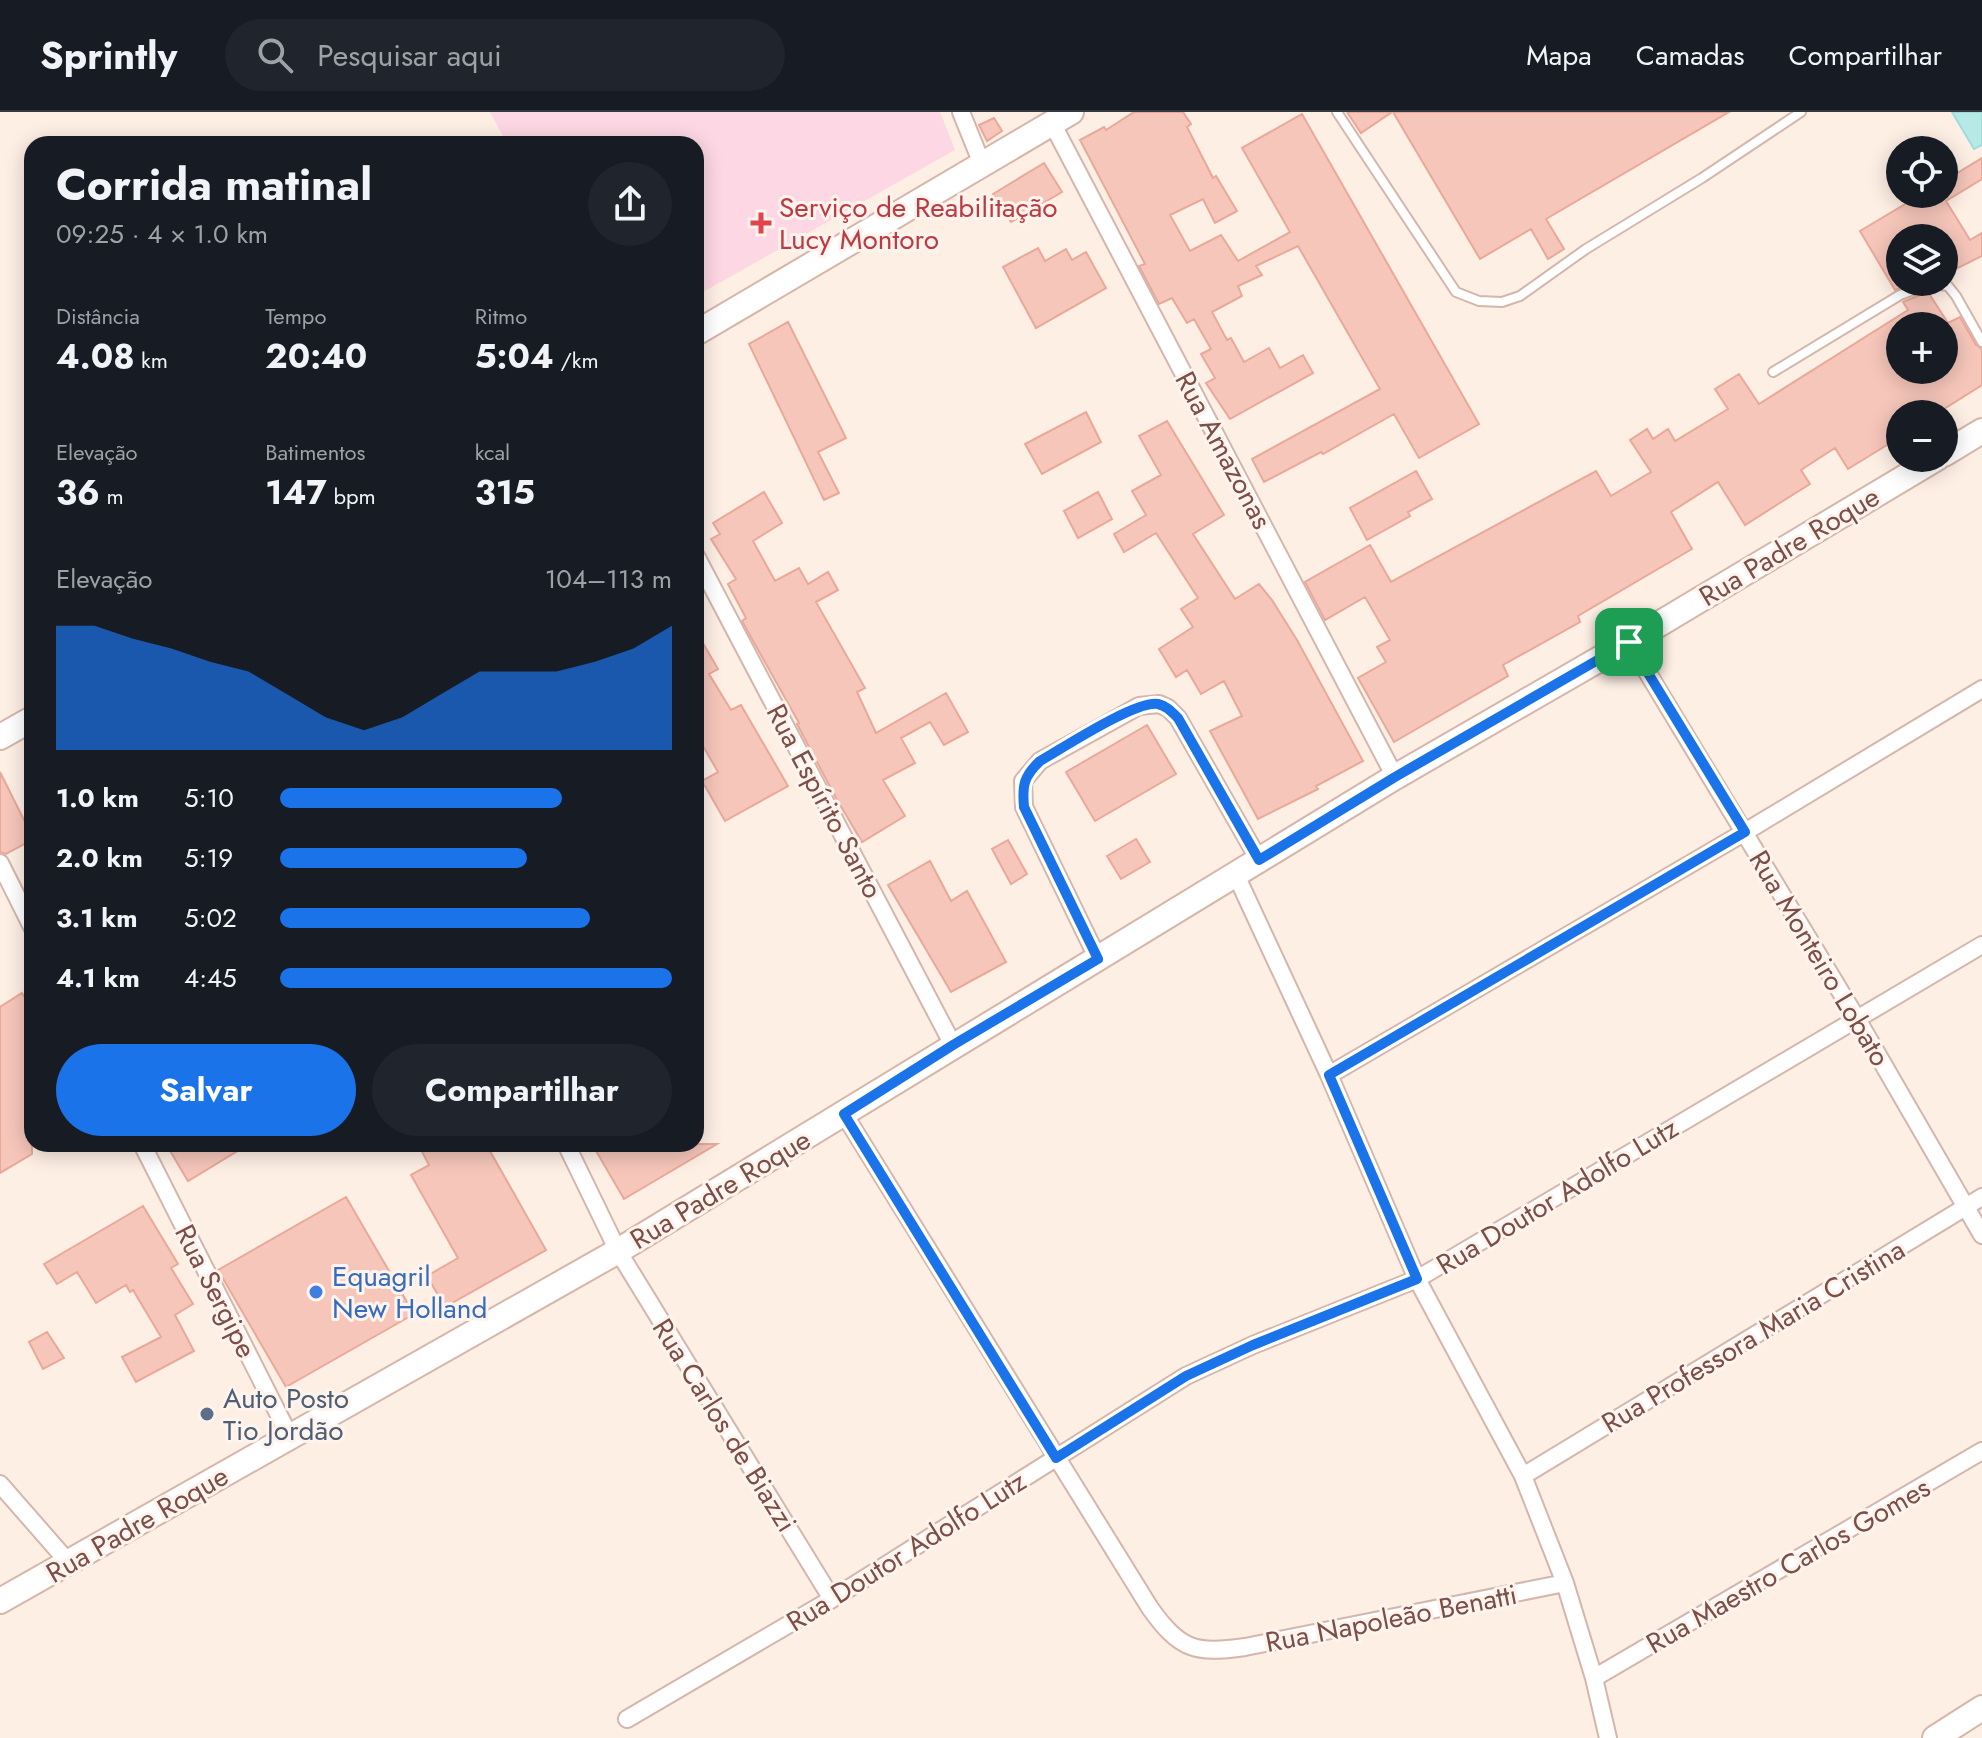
<!DOCTYPE html>
<html lang="pt">
<head>
<meta charset="utf-8">
<style>
	:root { --surface:#171b24; --page:#20242c; --text:#f1f3f6; --muted:#9ea1a6; --line:#363941; --accent:#1a73e8 }
	body { margin:0; font-family:Jost,sans-serif; background:var(--page); color:var(--text); height:100vh; display:flex; flex-direction:column; font-size:30px; white-space:nowrap }
	* { box-sizing:border-box; margin:0 }
	p { font-size:26px; color:var(--muted) }
	.icon { flex:none; width:44px; height:44px; fill:none; stroke:currentColor; stroke-width:2; stroke-linecap:round; stroke-linejoin:round }
	.map { position:relative; flex:1; overflow:hidden }
	.panel { position:absolute; left:24px; top:24px; width:680px; height:1016px; display:flex; flex-direction:column; background:var(--surface); border-radius:24px; box-shadow:0 4px 20px #0003 }
	.panel>* { flex:none }
	.fabs { position:absolute; left:1886px; top:24px; display:grid; gap:16px }
	.fabs a { display:grid; place-items:center; width:72px; height:72px; border-radius:50%; background:var(--surface); box-shadow:0 4px 20px #0003; font-size:40px }
	.pin { position:absolute; display:grid; place-items:center; width:68px; height:68px; color:#fff; margin:-34px; border-radius:16px; box-shadow:0 4px 12px #0006 }
	.round { display:grid; place-items:center; flex:none; width:84px; height:84px; border-radius:42px; background:var(--page) }
	.overview { display:flex; align-items:center; justify-content:space-between; height:136px; padding:0 32px }
	h1 { font-size:44px; font-weight:700; line-height:60px }
	.stats { display:grid; grid-template-columns:repeat(3,1fr); gap:12px; height:136px; padding:8px 32px }
	.stats div { display:grid; align-content:center }
	.stats b { font-size:34px; font-weight:700 }
	.stats small { font-size:22px; font-weight:400 }
	.stats p { font-size:22px }
	.chart { height:224px; padding:16px 32px }
	.chart p { display:flex; justify-content:space-between }
	.chart svg { width:100%; height:144px; margin-top:8px; fill:var(--accent); opacity:.7 }
	.button { display:flex; gap:16px; margin-top:auto; padding:16px 32px }
	.button a { flex:1; height:92px; border-radius:48px; background:var(--accent); color:#fff; font-size:32px; font-weight:700; line-height:92px; text-align:center }
	.button a+a { background:var(--page); color:var(--text) }
	ul { padding:0 32px; list-style:none; font-size:26px }
	li { display:grid; grid-template-columns:128px 96px 1fr; align-items:center; height:60px }
	li i { height:20px; border-radius:10px; background:var(--accent) }
	header { display:flex; align-items:center; gap:48px; box-sizing:border-box; height:112px; padding:0 40px; background:var(--surface); border-bottom:2px solid var(--line) }
	header strong { font-size:38px }
	nav { display:flex; gap:44px; margin-inline-start:auto; font-size:28px }
	.search { width:560px; height:72px; background:var(--page); display:flex; align-items:center; gap:20px; box-sizing:border-box; padding:0 28px; border-radius:44px; color:var(--muted); font-size:30px }
	.map>svg:first-child { display:block }
	.medical { fill:#fdd7e3 }
	.water { fill:#b7eae7; stroke:#9cddda; stroke-width:2 }
	.building { fill:#f6c6ba; stroke:#eaa899; stroke-width:2; fill-rule:evenodd }
	.lines { fill:none; stroke-linecap:round; stroke-linejoin:round }
	.lane-casing { stroke:#d4b6ac; stroke-width:12 }
	.street-casing { stroke:#d4b6ac; stroke-width:20 }
	.secondary-casing { stroke:#d7b5a9; stroke-width:28 }
	.lane { stroke:#fff; stroke-width:8 }
	.street { stroke:#fff; stroke-width:16 }
	.secondary { stroke:#fff; stroke-width:24 }
	.route-casing { stroke:#fff; stroke-width:16 }
	.route { stroke:#1a73e8; stroke-width:10 }
	.health-dot { fill:#e0444e; stroke:#fff4ed; stroke-width:3 }
	.shop-dot { fill:#3f7fe0; stroke:#fff4ed; stroke-width:3 }
	.service-dot { fill:#5c6f8a; stroke:#fff4ed; stroke-width:3 }
	.labels { text-anchor:middle; stroke-width:6; stroke-linejoin:round; paint-order:stroke }
	.health-label { font-size:28px; fill:#be3a42; stroke:#fff4ed; text-anchor:start }
	.street-label { font-size:28px; fill:#7a4f47; stroke:#fff4ed }
	.shop-label { font-size:28px; fill:#366cbe; stroke:#fff4ed; text-anchor:start }
	.service-label { font-size:28px; fill:#4e5e75; stroke:#fff4ed; text-anchor:start }
</style>
</head>
<body>
<header>
<strong>Sprintly</strong>
<div class="search"><svg class="icon" aria-label="search" viewBox="0 0 24 24"><circle cx="10" cy="10" r="6"/><path d="M15 15l6 6"/></svg>Pesquisar aqui</div>
<nav><a>Mapa</a><a>Camadas</a><a>Compartilhar</a></nav>
</header>
<div class="map">
<svg width="1982" height="1626" viewBox="0 0 1982 1626">
	<rect width="100%" height="100%" fill="#feefe5"/>
	<path class="medical" d="M490,0H940L955,38L696,184V32H507Z"/>
	<path class="water" d="M1952,0H1982V33L1974,37Z"/>
	<path class="building" d="M1134,0H1183L1191,12L1187,15L1213,66L1216,64L1237,99L1215,111L1203,87L1170,103L1190,139L1221,123L1238,149L1290,120L1242,36L1302,2L1479,312L1419,346L1394,302L1323,342L1321,340L1264,370L1252,347L1380,277L1298,134L1256,154L1262,163L1238,174L1242,184L1212,200L1227,228L1231,226L1244,250L1269,236L1280,256L1303,243L1313,261L1230,307L1206,271L1215,266L1201,242L1211,237L1194,207L1187,211L1172,186L1159,192L1139,154L1145,152L1080,28L1104,15L1106,18Z
		M1347,0H1392L1361,21Z
		M1393,0H1729L1546,107L1564,137L1548,147L1531,117L1480,147Z
		M994,6L1002,19L987,29L979,13Z
		M1982,46V67L1946,89L1970,128L1982,121V144L1944,163V126H1900V170H1915L1895,178L1860,119L1922,82H1941L1944,86V69Z
		M1044,51L1062,80L1011,110L993,82Z
		M1038,136L1045,149L1066,137L1072,148L1086,140L1106,176L1036,216L1003,155Z
		M1928,180L1948,211L1960,205L1976,233L1982,237V273L1936,302H1900V325L1848,357L1835,336L1801,358L1810,372L1745,413L1718,370L1671,400L1692,437L1578,504L1580,510L1503,553L1508,564L1394,630L1358,566L1386,550L1377,535L1390,528L1365,485L1325,508L1305,470L1370,433L1391,470L1596,359L1611,384L1651,360L1630,328L1647,317L1653,327L1668,317L1675,329L1728,297L1715,277L1739,262L1759,292L1908,198L1903,190ZM1900,214H1944V258H1900Z
		M788,210L846,326L818,340L839,381L824,388L749,232Z
		M1086,300L1101,330L1042,362L1025,332Z
		M1167,309L1224,403L1193,422L1235,487L1259,472L1272,488L1297,528L1363,649L1316,674L1318,677L1258,707L1210,619L1242,604L1224,569L1201,582L1187,558L1176,565L1159,537L1193,515L1181,497L1198,486L1156,421L1124,440L1114,422L1146,403L1132,379L1161,363L1139,324Z
		M1416,359L1432,387L1408,400L1410,404L1367,428L1350,396Z
		M764,380L782,411L753,429L775,469L799,456L808,472L828,460L838,478L816,490L865,576L857,580L876,621L946,581L968,620L944,633L930,610L901,626L915,651L883,668L905,704L862,730L836,686L797,612L799,611L742,509L746,506L728,472L736,467L711,427L720,422L713,411Z
		M1098,380L1112,407L1078,426L1064,399Z
		M696,519L718,557L709,562L731,598L741,593L788,674L725,709L702,669L718,660L696,622Z
		M1147,613L1176,662L1095,709L1066,660Z
		M0,660L25,710L32,706V728L6,742L0,740Z
		M1136,727L1150,750L1121,767L1107,744Z
		M1008,728L1027,762L1011,772L992,737Z
		M930,749L951,789L967,779L1006,850L951,880L888,773Z
		M22,881L32,898V1042L0,1061V895Z
		M166,1032H249L188,1069Z
		M418,1032H486L546,1138L445,1195L427,1164L458,1146L411,1063L429,1053Z
		M592,1032H717L624,1087Z
		M346,1085L414,1202L286,1275L218,1158Z
		M143,1094L178,1152L171,1156L193,1192L175,1203L194,1239L136,1270L122,1245L161,1225L133,1178L130,1180L126,1173L96,1191L77,1160L57,1172L44,1152Z
		M47,1220L64,1246L43,1257L29,1230Z"/>
	<g class="lines">
		<g class="lane-casing">
			<path id="lane" d="M1337,0L1456,180L1479,189L1502,190L1520,184L1586,137L1702,66L1801,0
				M1773,260L1900,183L1930,172L1948,174L1956,184L1982,230"/>
		</g>
		<g class="street-casing">
			<path id="street" d="M961,0L982,52
				M1052,11L1395,665
				M696,444L953,933
				M1629,530L1857,907L1982,1123
				M0,751L32,815
				M1236,763L1329,963L1417,1167L1523,1364L1565,1471L1594,1566L1608,1626
				M1098,847L1024,695L1023,669L1040,649L1139,594L1159,592L1168,596L1178,606L1259,748
				M1329,963L1745,720L1982,577
				M844,1002L1150,1496C1180,1538 1195,1542 1245,1535L1565,1471
				M142,1032L290,1325
				M566,1032L618,1139L832,1487
				M1523,1364L1982,1085
				M0,1372L69,1451
				M1594,1566L1982,1339
				M627,1607L832,1487L1186,1264L1253,1233L1417,1167L1982,833"/>
		</g>
		<g class="secondary-casing">
			<path id="secondary" d="M696,221L1071,0
				M1944,342L1982,319
				M0,625L32,607
				M0,1489L618,1139L1395,665L1629,530L1937,346
				M1935,1626L1982,1596"/>
		</g>
		<use href="#lane" class="lane"/>
		<use href="#street" class="street"/>
		<use href="#secondary" class="secondary"/>
	</g>
	<g class="lines">
		<g class="route-casing">
			<path id="route" d="M1629,530L1745,720L1329,963L1417,1167L1253,1233L1186,1264L1056,1346L844,1002L953,933L1098,847L1024,695C1022,673 1024,664 1040,649C1063,636 1136,588 1158,592C1167,594 1172,600 1178,606L1259,748L1395,665Z"/>
		</g>
		<use href="#route" class="route"/>
	</g>
	<path class="health-dot" d="M757 99h8v8h8v8h-8v8h-8v-8h-8v-8h8z"/>
	<circle class="shop-dot" cx="316" cy="1180" r="8"/>
	<circle class="service-dot" cx="207" cy="1302" r="8"/>
	<g class="labels">
		<g class="health-label">
			<text x="779" y="105">Serviço de Reabilitação<tspan x="779" dy="32">Lucy Montoro</tspan></text>
		</g>
		<g class="street-label">
			<text transform="translate(1224 338) rotate(62)" y="10">Rua Amazonas</text>
			<text transform="translate(1789 434) rotate(-31)" y="10">Rua Padre Roque</text>
			<text transform="translate(825 689) rotate(62)" y="10">Rua Espírito Santo</text>
			<text transform="translate(1820 846) rotate(59)" y="10">Rua Monteiro Lobato</text>
			<text transform="translate(720 1077) rotate(-31)" y="10">Rua Padre Roque</text>
			<text transform="translate(1557 1084) rotate(-31)" y="10">Rua Doutor Adolfo Lutz</text>
			<text transform="translate(216 1179) rotate(63)" y="10">Rua Sergipe</text>
			<text transform="translate(1753 1224) rotate(-31)" y="10">Rua Professora Maria Cristina</text>
			<text transform="translate(725 1313) rotate(58)" y="10">Rua Carlos de Biazzi</text>
			<text transform="translate(137 1412) rotate(-30)" y="10">Rua Padre Roque</text>
			<text transform="translate(906 1439) rotate(-32)" y="10">Rua Doutor Adolfo Lutz</text>
			<text transform="translate(1788 1453) rotate(-30)" y="10">Rua Maestro Carlos Gomes</text>
			<text transform="translate(1391 1506) rotate(-11)" y="10">Rua Napoleão Benatti</text>
		</g>
		<g class="shop-label">
			<text x="332" y="1174">Equagril<tspan x="332" dy="32">New Holland</tspan></text>
		</g>
		<g class="service-label">
			<text x="223" y="1296">Auto Posto<tspan x="223" dy="32">Tio Jordão</tspan></text>
		</g>
	</g>
</svg>
<div class="fabs">
<a><svg class="icon" aria-label="locate" viewBox="0 0 24 24"><circle cx="12" cy="12" r="6"/><path d="M12 2v4M12 18v4M2 12h4M18 12h4"/></svg></a>
<a><svg class="icon" aria-label="layers" viewBox="0 0 24 24"><path d="M12 4l9 5-9 5-9-5zM3 14l9 5 9-5"/></svg></a>
<a>+</a>
<a>−</a>
</div>
<div class="pin" style="left:1629px;top:530px;background:#1e9e55"><svg class="icon" aria-label="arrive" viewBox="0 0 24 24"><path d="M6 21V4h12l-3 4 3 4H6"/></svg></div>
<section class="panel">
<div class="overview"><div><h1>Corrida matinal</h1><p>09:25 · 4 × 1.0 km</p></div><a class="round"><svg class="icon" aria-label="share" viewBox="0 0 24 24"><path d="M12 15V3M7 8l5-5 5 5M5 13v7h14v-7"/></svg></a></div>
<div class="stats">
<div><p>Distância</p><b>4.08<small> km</small></b></div>
<div><p>Tempo</p><b>20:40</b></div>
<div><p>Ritmo</p><b>5:04<small> /km</small></b></div>
</div>
<div class="stats">
<div><p>Elevação</p><b>36<small> m</small></b></div>
<div><p>Batimentos</p><b>147<small> bpm</small></b></div>
<div><p>kcal</p><b>315</b></div>
</div>
<div class="chart"><p><span>Elevação</span>104–113 m</p>
<svg viewBox="0 0 160 44" preserveAspectRatio="none"><path d="M0 44V6L10 6L20 10L30 13L40 17L50 20L60 27L70 34L80 38L90 34L100 27L110 20L120 20L130 20L140 17L150 13L160 6V44z"/></svg>
</div>
<ul>
<li><b>1.0 km</b>5:10<i style="width:72%"></i></li>
<li><b>2.0 km</b>5:19<i style="width:63%"></i></li>
<li><b>3.1 km</b>5:02<i style="width:79%"></i></li>
<li><b>4.1 km</b>4:45<i style="width:100%"></i></li>
</ul>
<div class="button"><a>Salvar</a><a>Compartilhar</a></div>
</section>
</div>
</body>
</html>
